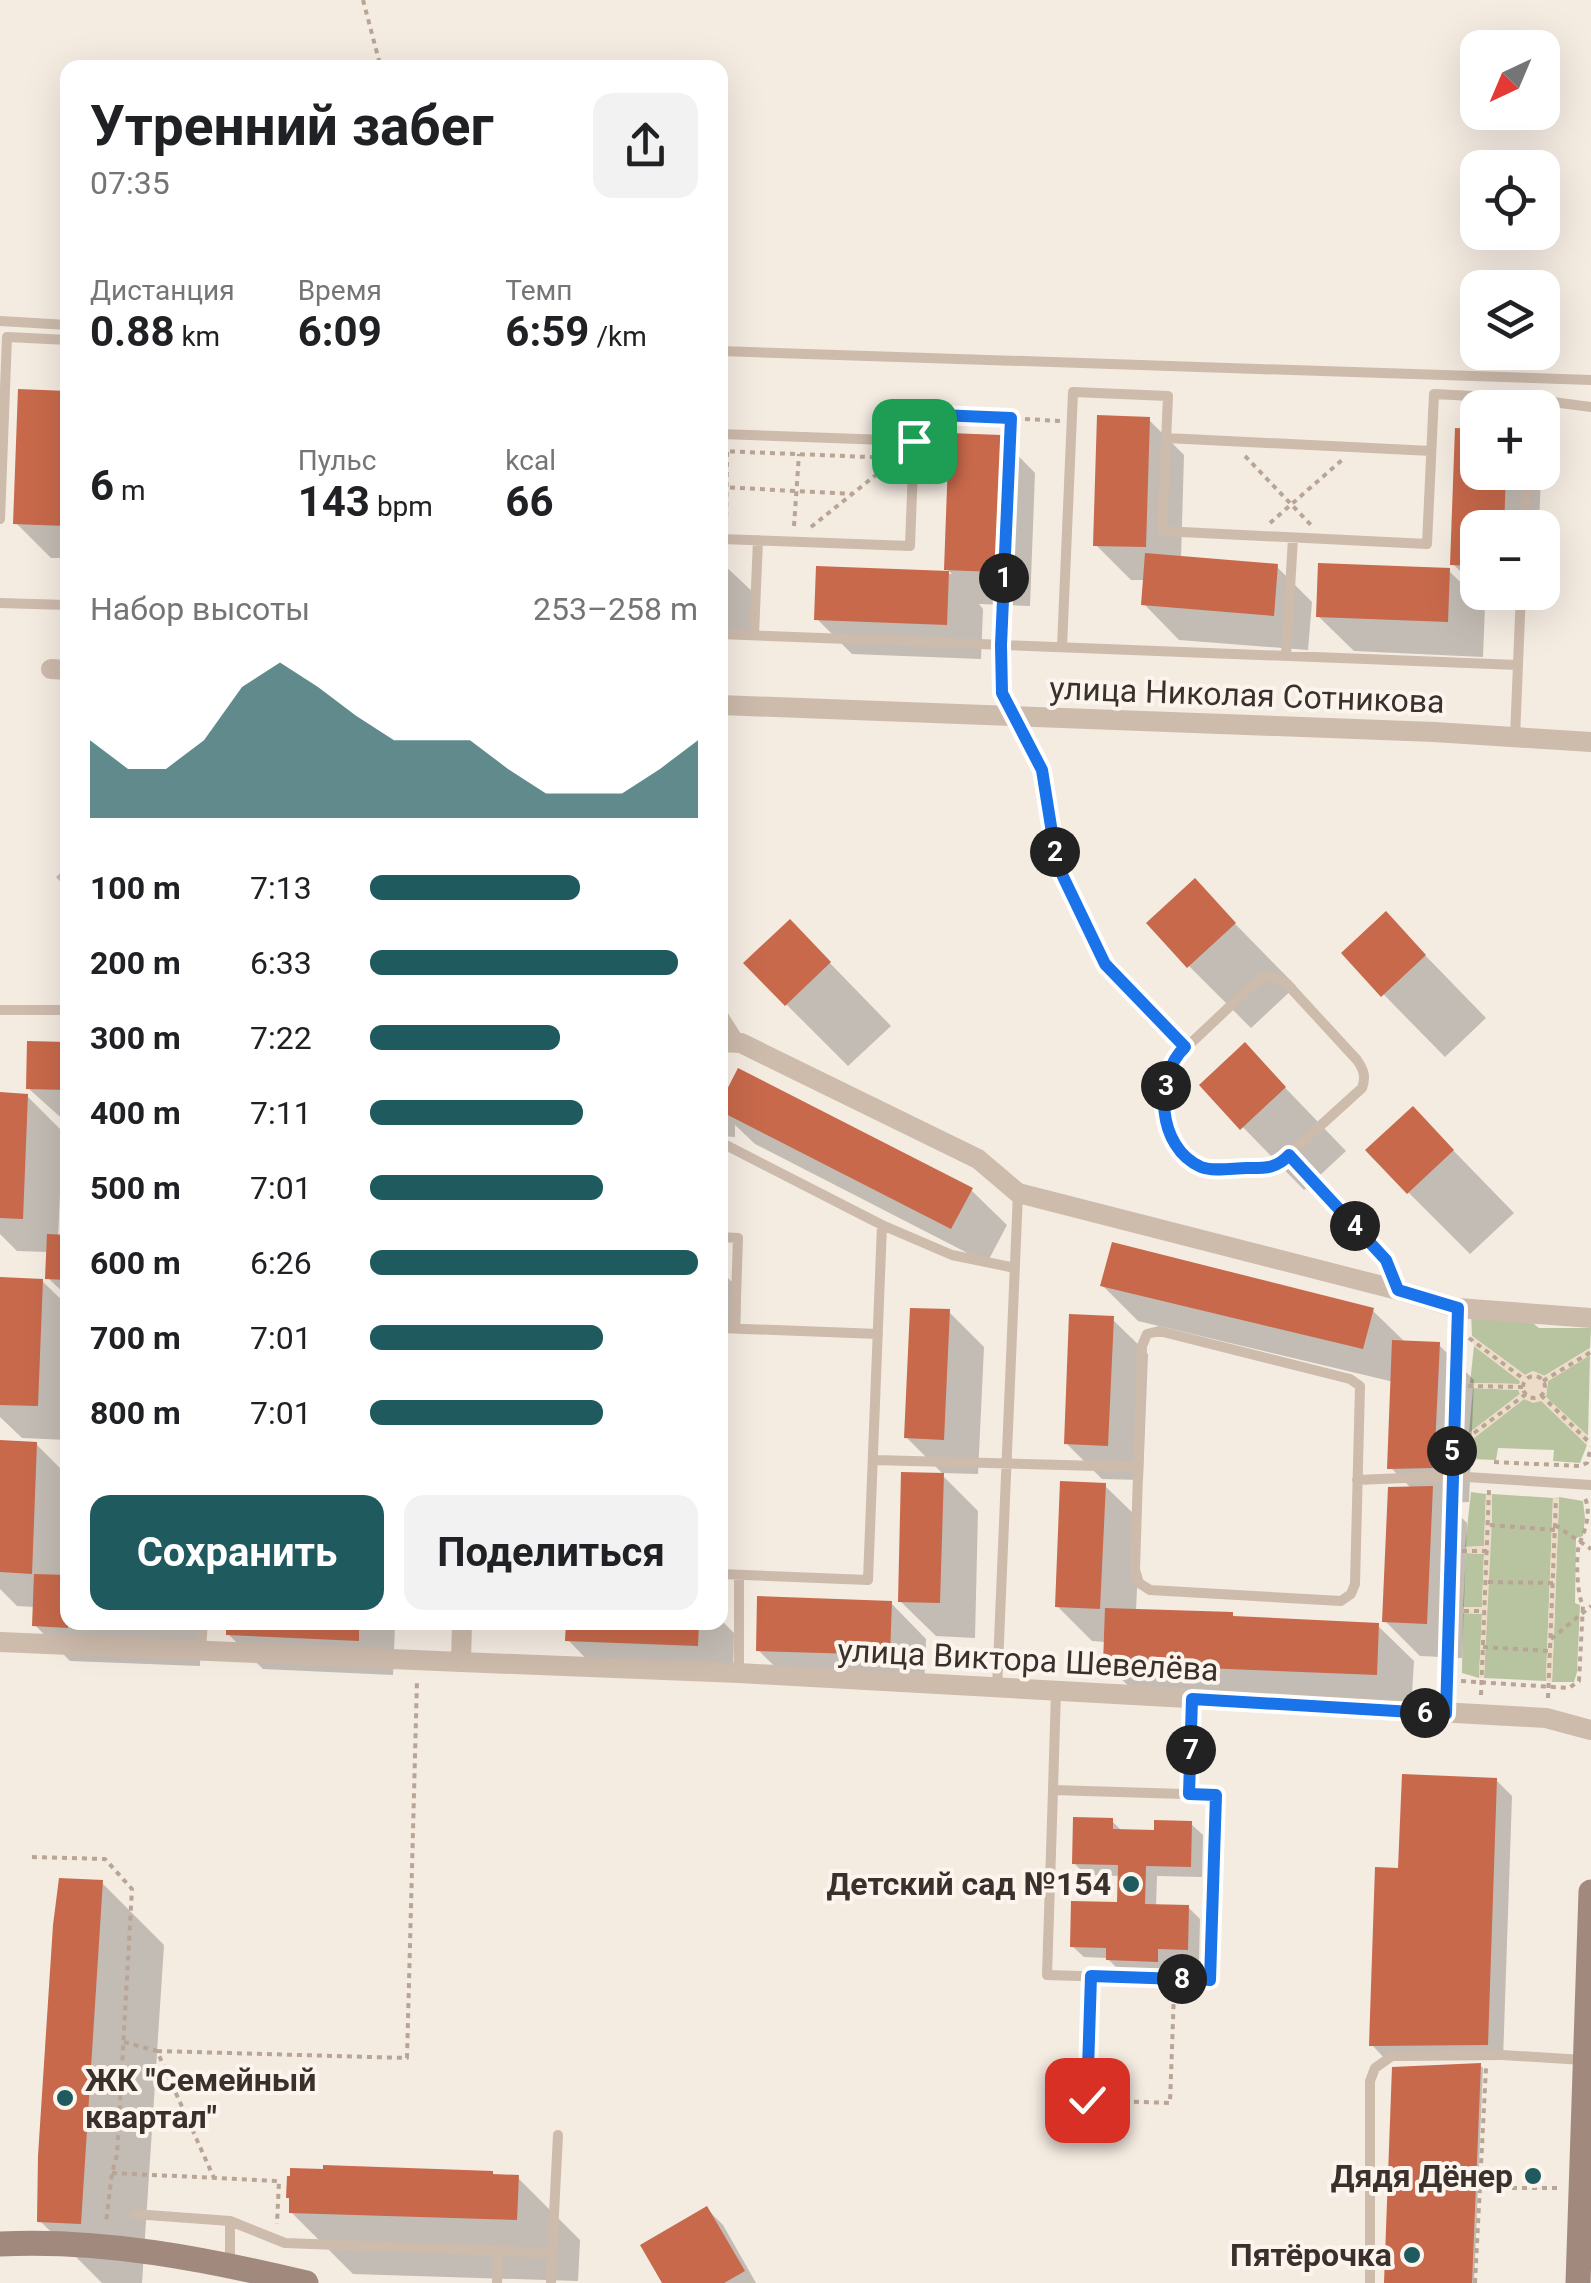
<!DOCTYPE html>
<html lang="ru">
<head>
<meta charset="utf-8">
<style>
	:root { --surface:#fff; --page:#f2f2f2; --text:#202124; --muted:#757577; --accent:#1f5a5e }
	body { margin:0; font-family:Roboto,sans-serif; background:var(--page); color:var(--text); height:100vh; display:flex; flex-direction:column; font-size:38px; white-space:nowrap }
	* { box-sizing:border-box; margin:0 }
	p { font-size:32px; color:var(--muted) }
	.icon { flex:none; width:55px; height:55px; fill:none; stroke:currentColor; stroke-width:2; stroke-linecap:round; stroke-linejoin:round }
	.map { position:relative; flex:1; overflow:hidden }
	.side { position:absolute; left:60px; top:60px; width:668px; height:1570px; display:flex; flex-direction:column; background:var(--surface); border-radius:20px; box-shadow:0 10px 40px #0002 }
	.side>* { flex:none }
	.needle { width:65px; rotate:224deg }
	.fabs { position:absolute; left:1460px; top:30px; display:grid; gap:20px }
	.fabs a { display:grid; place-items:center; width:100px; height:100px; border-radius:20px; background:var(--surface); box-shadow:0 10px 40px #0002; font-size:50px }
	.pin { position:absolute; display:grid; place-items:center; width:85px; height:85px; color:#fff; margin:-42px; border-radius:20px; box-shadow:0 5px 15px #0006 }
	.km { position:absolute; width:50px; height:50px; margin:-25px; border-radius:50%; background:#222; color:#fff; font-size:28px; line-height:50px; text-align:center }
	.round { display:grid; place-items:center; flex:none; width:105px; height:105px; border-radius:20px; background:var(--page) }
	.head { display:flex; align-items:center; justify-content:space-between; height:170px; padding:0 30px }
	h1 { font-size:55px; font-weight:700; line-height:75px }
	.figures { display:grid; grid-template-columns:repeat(3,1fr); gap:15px; height:170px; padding:10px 30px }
	.figures div { display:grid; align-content:center }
	.figures b { font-size:42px; font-weight:700 }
	.figures small { font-size:28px; font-weight:400 }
	.figures p { font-size:28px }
	.chart { height:280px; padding:20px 30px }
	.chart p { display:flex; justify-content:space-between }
	.chart svg { width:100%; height:180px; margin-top:10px; fill:var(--accent); opacity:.7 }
	.cta { display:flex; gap:20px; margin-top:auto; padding:20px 30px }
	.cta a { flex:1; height:115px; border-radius:20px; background:var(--accent); color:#fff; font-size:40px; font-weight:700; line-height:115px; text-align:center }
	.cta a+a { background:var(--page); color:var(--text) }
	ul { padding:0 30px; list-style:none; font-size:32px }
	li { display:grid; grid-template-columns:160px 120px 1fr; align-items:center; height:75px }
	li i { height:25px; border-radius:12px; background:var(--accent) }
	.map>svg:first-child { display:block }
	.green { fill:#b8c4a0 }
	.plaza { fill:#ecdcc8 }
	.shadow { fill:#0003 }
	.building { fill:#c8694b }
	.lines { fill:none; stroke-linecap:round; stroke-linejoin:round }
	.path { stroke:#b9a596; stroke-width:4; stroke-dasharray:5 5; stroke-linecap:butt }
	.lane { stroke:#cdbbac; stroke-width:10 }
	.street { stroke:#cdbbac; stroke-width:20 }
	.secondary { stroke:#a18a7d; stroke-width:25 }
	.route-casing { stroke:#fff; stroke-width:20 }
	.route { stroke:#1a73e8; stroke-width:12 }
	.poi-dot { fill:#1f5a5e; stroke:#fbf5ee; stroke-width:4 }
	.labels { text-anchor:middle; stroke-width:8; stroke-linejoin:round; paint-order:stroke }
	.street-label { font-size:32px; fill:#3b302b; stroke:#fbf5ee }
	.poi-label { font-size:32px; font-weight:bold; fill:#3b302b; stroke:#fbf5ee; text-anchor:end }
</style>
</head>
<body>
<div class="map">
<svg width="1591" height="2283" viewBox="0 0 1591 2283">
	<rect width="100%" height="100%" fill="#f4ebe1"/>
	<path class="green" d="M1471,1311L1529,1320L1539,1328H1591L1590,1348L1544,1376L1533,1371L1525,1375L1472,1336Z
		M1474,1346L1520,1381V1384L1470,1383Z
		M1590,1355L1588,1436L1546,1397L1548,1381Z
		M1473,1388L1519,1390L1520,1394L1469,1433Z
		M1524,1399L1541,1400L1587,1445L1580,1463L1553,1461L1554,1450L1498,1448L1496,1460L1471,1459L1468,1454L1470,1441Z
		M1471,1492L1486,1494L1484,1546L1465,1547Z
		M1492,1494L1553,1498L1546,1681L1484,1678Z
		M1559,1497L1583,1501L1585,1518L1583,1536L1576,1538L1575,1603L1580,1605L1577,1672L1574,1682H1552Z
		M1466,1553L1484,1554L1482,1607H1463Z
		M1463,1613L1482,1614L1479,1678L1462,1673Z"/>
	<path class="plaza" d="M1472,1336L1525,1375L1533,1371L1545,1376L1590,1348V1355L1548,1381L1546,1397L1588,1436L1587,1445L1541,1401L1533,1403L1524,1399L1470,1441L1469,1433L1520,1394L1518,1390L1473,1388L1470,1383L1519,1384L1520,1381L1474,1346Z
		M1486,1494H1492V1521L1484,1678H1479L1482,1614L1463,1613V1607H1482L1484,1554L1466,1553L1465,1547L1484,1546Z
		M1559,1497L1554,1637L1552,1682L1546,1681L1547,1651L1553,1498Z"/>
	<path class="shadow" d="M68,394V581L63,577L64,558H51L16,523Z
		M1149,420L1184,455L1181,559L1276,566L1312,602L1308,650L1179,640L1144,604L1146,580H1131L1096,545Z
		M1000,437L1035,473L1030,606L979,604L983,609L981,659L852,654L817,619L819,568L952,574L947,569Z
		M1478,472H1541L1539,528H1478V589L1453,564Z
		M720,561L757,596L755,639L720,638Z
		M1449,571L1485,606L1483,657L1354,651L1318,616Z
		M1481,592H1537V601L1488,599Z
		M68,866V890L56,877Z
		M1194,882L1296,986L1251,1028L1189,966Z
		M1386,915L1486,1018L1445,1057L1344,954Z
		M790,922L891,1026L848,1066L786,1004Z
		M68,1045V1124L28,1088Z
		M1245,1046L1346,1151L1304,1190L1202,1085Z
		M720,1079L730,1089L971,1190L1007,1225L987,1263L755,1144L735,1125V1137L720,1136Z
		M0,1095L27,1096L63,1132L58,1237H68V1297L48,1278L49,1252L17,1251L0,1234Z
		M1413,1109L1514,1213L1470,1254L1408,1192Z
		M720,1270L741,1291L740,1331L720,1330Z
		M0,1279L42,1281L68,1306V1440L22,1438L0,1417Z
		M1103,1286L1372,1310L1406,1343L1439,1345L1474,1380L1469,1502L1447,1503L1467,1523L1462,1658L1420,1656L1385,1621L1412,1489L1391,1468L1394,1382L1138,1321Z
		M949,1312L984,1347L978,1474L942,1473L906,1437Z
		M1112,1319L1148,1354L1143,1480L1102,1479L1066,1443Z
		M0,1443L36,1444L68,1476V1622H201L200,1666L70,1661L35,1625V1607L17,1606L0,1589Z
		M943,1476L978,1511L975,1638L936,1636L900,1601Z
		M1104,1485L1140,1520L1136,1611L1378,1626L1414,1661L1411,1709L1141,1699L1106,1663V1642L1092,1641L1057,1606Z
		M891,1603L926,1639L924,1689L794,1685L758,1650Z
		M720,1619L734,1633L733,1680L603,1676L568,1640V1622H720Z
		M228,1622H391L395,1626L393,1675L263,1669L228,1634Z
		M400,1622H442V1625Z
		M1496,1780L1512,1796L1503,2060L1387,2061L1372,2045L1401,1870Z
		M1112,1821L1123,1832L1156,1833L1191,1824L1203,1835L1202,1877L1157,1876L1156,1907H1188L1200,1919L1199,1961L1168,1960V1972L1120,1971L1107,1958L1084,1957L1072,1946L1119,1904L1120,1876L1086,1875L1074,1863Z
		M102,1883L164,1945L142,2283H102L40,2221Z
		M1480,2065L1483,2068L1474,2283H1386Z
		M496,2177L518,2178L580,2240L578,2281L353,2274L291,2212L292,2201Z
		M707,2209L723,2225L756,2283H665Z"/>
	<path class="building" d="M18,389L68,391L66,526L13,524Z
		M1097,415L1150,417L1146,547L1093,546Z
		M1455,428L1478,429V472H1506L1504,528H1478V566L1450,565Z
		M949,433L1001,435L995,572L944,570Z
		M1145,553L1278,564L1274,616L1141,605Z
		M1318,563L1450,568L1448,622L1316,617Z
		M816,566L949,571L947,625L814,620Z
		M1195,878L1236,923L1187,968L1146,923Z
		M1386,911L1426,955L1381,997L1341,953Z
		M790,919L831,962L785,1006L743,963Z
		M27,1041L68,1042V1090L26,1089Z
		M1245,1042L1286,1087L1240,1130L1199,1085Z
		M738,1068L973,1188L951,1229L720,1111V1103Z
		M0,1092L28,1094L23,1219L0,1218Z
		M1413,1106L1454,1150L1407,1194L1365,1150Z
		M47,1234L68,1235V1280L45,1279Z
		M1112,1242L1374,1308L1363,1349L1100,1286Z
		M0,1277L43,1279L38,1406L0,1405Z
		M910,1308L950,1309L944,1440L904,1438Z
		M1069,1314L1114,1316L1108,1446L1064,1444Z
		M1392,1340L1440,1342L1434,1468L1387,1469Z
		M0,1440L37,1442L32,1574L0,1572Z
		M901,1472L944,1473L940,1603L898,1602Z
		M1060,1481L1106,1483L1100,1609L1055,1607Z
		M1433,1486L1427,1624L1382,1622L1388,1487Z
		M34,1574L68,1575V1628L32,1626Z
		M757,1596L892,1601L890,1655L756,1651Z
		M1105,1608L1233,1612V1616L1379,1623L1377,1675L1103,1664Z
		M226,1622H359V1641L226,1635Z
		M566,1622H699L698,1646L565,1641Z
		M1402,1774L1497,1778L1488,2045L1369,2046L1375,1867L1398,1868Z
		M1073,1817L1113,1818V1829L1154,1830V1820L1192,1821L1191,1867L1146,1866L1145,1904L1189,1905L1188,1950L1158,1949V1962L1106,1960V1948L1070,1947L1071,1901L1117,1902L1118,1865L1072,1864Z
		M59,1878L103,1880L81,2224L37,2222L38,2156L53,1925Z
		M1481,2063L1472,2283H1384L1392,2067Z
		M323,2165L493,2171V2174L519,2175L517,2220L289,2213V2198H286L287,2176H290V2168L323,2169Z
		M707,2206L745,2271L724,2283H662L640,2245Z"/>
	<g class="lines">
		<path class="path" d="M363,0L381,68
			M930,414L995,417
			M1025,419L1060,421
			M720,451L894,458
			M1245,456L1311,525
			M720,487L853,494
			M1270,523L1342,460
			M794,526L799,454
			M726,527L727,452
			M811,527L897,458
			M1002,660L1004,695
			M1024,735L1042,770L1057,864L1099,950
			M1469,1338L1525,1380
			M1523 1387a11 11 0 1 1 22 0a11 11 0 1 1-22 0Z
			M1543,1381L1591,1352
			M1468,1386L1523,1387
			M1541,1395L1591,1444
			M1466,1439L1526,1394
			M1494,1462L1579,1466L1587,1463L1591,1447
			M1490,1525L1555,1530
			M1555,1525L1591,1549
			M1462,1551H1487
			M1488,1582L1553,1583
			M1464,1611H1484
			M1551,1639L1591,1606
			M1483,1647L1550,1651
			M1461,1681L1569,1688L1579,1681L1583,1605C1577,1597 1575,1552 1580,1542C1586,1529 1591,1512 1585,1498
			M1481,1695L1489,1490
			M1548,1698L1556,1498
			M32,1857L105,1859L132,1889L117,2155L112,2173L106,2223
			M1090,1987L1087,2100L1170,2103L1174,1993
			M124,2042L157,2051L214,2178
			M157,2051L407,2058L417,1680
			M112,2173L279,2181L277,2224
			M1482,2188H1562
			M1475,2283L1486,2068"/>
		<path class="lane" d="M0,321L68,325
			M720,351L1591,380
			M1530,399L1591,407
			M720,434L914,441
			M1166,438L1431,451
			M0,519L7,337L68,340
			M1524,528L1527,472
			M720,539L910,546L915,414
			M0,603L68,605
			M720,634L1518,665
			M754,635L758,540
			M1001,645L1011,418
			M1062,647L1073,392L1168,396L1162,531L1427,544L1434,394L1530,399V408
			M1286,656L1293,538
			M1515,737L1521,592
			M1105,964L1185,1047
			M1267,976L1280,979L1287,984L1357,1060C1364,1070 1366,1077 1362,1088L1276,1166L1210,1169L1199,1166L1173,1141L1165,1121L1167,1078L1174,1059L1260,978Z
			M0,1010H68
			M720,1010L740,1042
			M720,1142L882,1225L952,1255L1015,1268
			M1289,1155L1386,1260L1398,1289
			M720,1237L738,1238L735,1328
			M720,1328L878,1334
			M1159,1331L1350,1379L1360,1386L1355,1584L1351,1594L1341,1601L1150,1590L1139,1583L1135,1570L1142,1346L1147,1334Z
			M873,1460L1137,1467
			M1357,1480L1451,1476L1591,1485
			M720,1574L868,1580L882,1225
			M739,1575V1673
			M201,1649L203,1622
			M997,1688L1018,1193
			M1445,1713L1457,1308
			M1053,1790L1216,1795L1210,1980L1047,1975Z
			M1053,1790L1056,1692
			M1189,1795L1192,1699
			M134,2214L230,2221
			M498,2251L552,2253L558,2135
			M230,2266V2221L285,2243L498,2251L497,2283
			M551,2283L552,2253
			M1370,2283V2081L1375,2068L1392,2056L1486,2054L1583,2060"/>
		<path class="street" d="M51,669L68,670
			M720,705L1434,732L1591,742
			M720,1042L741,1043L978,1159L1018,1193L1398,1290L1457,1308L1591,1318
			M462,1622L461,1662L739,1673L1546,1718L1591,1730
			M0,1642L461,1662"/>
		<path class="secondary" d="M0,2244C103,2239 206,2259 306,2283
			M1578,2283L1591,1892"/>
	</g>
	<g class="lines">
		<g class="route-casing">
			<path id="route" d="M914,441L915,414L1011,418L1001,645L1002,693L1042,770L1057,864L1105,964L1185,1047C1153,1077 1157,1148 1201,1167C1214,1172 1233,1168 1247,1168C1265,1168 1276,1169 1289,1155L1386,1260L1398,1290L1458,1308L1446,1714L1192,1699L1189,1794L1216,1795L1210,1980L1091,1976L1087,2100"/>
		</g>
		<use href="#route" class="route"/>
	</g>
	<g class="poi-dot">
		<circle cx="1131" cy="1884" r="10"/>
		<circle cx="65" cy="2098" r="10"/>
		<circle cx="1533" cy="2176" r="10"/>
		<circle cx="1412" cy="2255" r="10"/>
	</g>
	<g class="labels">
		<g class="street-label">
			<text transform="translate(1247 695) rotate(2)" y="11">улица Николая Сотникова</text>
			<text transform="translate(1028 1660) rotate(3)" y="11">улица Виктора Шевелёва</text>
		</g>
		<g class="poi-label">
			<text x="1111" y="1895">Детский сад №154</text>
			<text x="85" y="2091" text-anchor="start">ЖК "Семейный<tspan x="85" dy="37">квартал"</tspan></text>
			<text x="1513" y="2187">Дядя Дёнер</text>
			<text x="1392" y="2266">Пятёрочка</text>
		</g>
	</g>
</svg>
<div class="fabs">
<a><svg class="needle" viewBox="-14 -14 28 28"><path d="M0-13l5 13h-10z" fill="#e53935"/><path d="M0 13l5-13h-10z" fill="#757577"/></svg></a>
<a><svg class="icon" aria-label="locate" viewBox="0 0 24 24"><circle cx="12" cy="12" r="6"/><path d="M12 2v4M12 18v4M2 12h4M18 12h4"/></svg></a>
<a><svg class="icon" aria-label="layers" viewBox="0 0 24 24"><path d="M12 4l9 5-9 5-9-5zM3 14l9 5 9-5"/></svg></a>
<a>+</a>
<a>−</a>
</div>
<div class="pin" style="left:914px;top:441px;background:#1e9e55"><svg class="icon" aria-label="arrive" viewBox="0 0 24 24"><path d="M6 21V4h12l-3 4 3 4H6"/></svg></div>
<div class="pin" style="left:1087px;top:2100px;background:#d93025"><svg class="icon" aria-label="check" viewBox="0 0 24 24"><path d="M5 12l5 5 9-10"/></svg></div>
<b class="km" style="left:1004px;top:578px">1</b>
<b class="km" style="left:1055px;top:852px">2</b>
<b class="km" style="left:1166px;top:1086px">3</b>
<b class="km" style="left:1355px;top:1226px">4</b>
<b class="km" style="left:1452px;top:1451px">5</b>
<b class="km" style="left:1425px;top:1713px">6</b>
<b class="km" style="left:1191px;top:1750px">7</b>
<b class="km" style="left:1182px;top:1979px">8</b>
<section class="side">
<div class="head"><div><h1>Утренний забег</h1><p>07:35</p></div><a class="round"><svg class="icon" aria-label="share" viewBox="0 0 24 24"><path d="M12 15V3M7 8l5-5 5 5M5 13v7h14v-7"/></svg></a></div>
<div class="figures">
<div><p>Дистанция</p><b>0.88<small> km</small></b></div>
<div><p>Время</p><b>6:09</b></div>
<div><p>Темп</p><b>6:59<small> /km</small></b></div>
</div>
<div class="figures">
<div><b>6<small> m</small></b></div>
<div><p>Пульс</p><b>143<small> bpm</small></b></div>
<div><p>kcal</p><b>66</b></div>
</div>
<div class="chart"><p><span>Набор высоты</span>253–258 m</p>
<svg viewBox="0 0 160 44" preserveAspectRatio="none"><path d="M0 44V25L10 32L20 32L30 25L40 12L50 6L60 12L70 19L80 25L90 25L100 25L110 32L120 38L130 38L140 38L150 32L160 25V44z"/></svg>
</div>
<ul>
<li><b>100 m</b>7:13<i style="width:64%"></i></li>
<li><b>200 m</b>6:33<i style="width:94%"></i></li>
<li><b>300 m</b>7:22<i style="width:58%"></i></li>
<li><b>400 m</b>7:11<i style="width:65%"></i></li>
<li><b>500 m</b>7:01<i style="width:71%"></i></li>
<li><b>600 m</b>6:26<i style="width:100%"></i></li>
<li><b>700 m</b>7:01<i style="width:71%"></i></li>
<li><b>800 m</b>7:01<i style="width:71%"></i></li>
</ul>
<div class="cta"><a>Сохранить</a><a>Поделиться</a></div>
</section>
</div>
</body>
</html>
